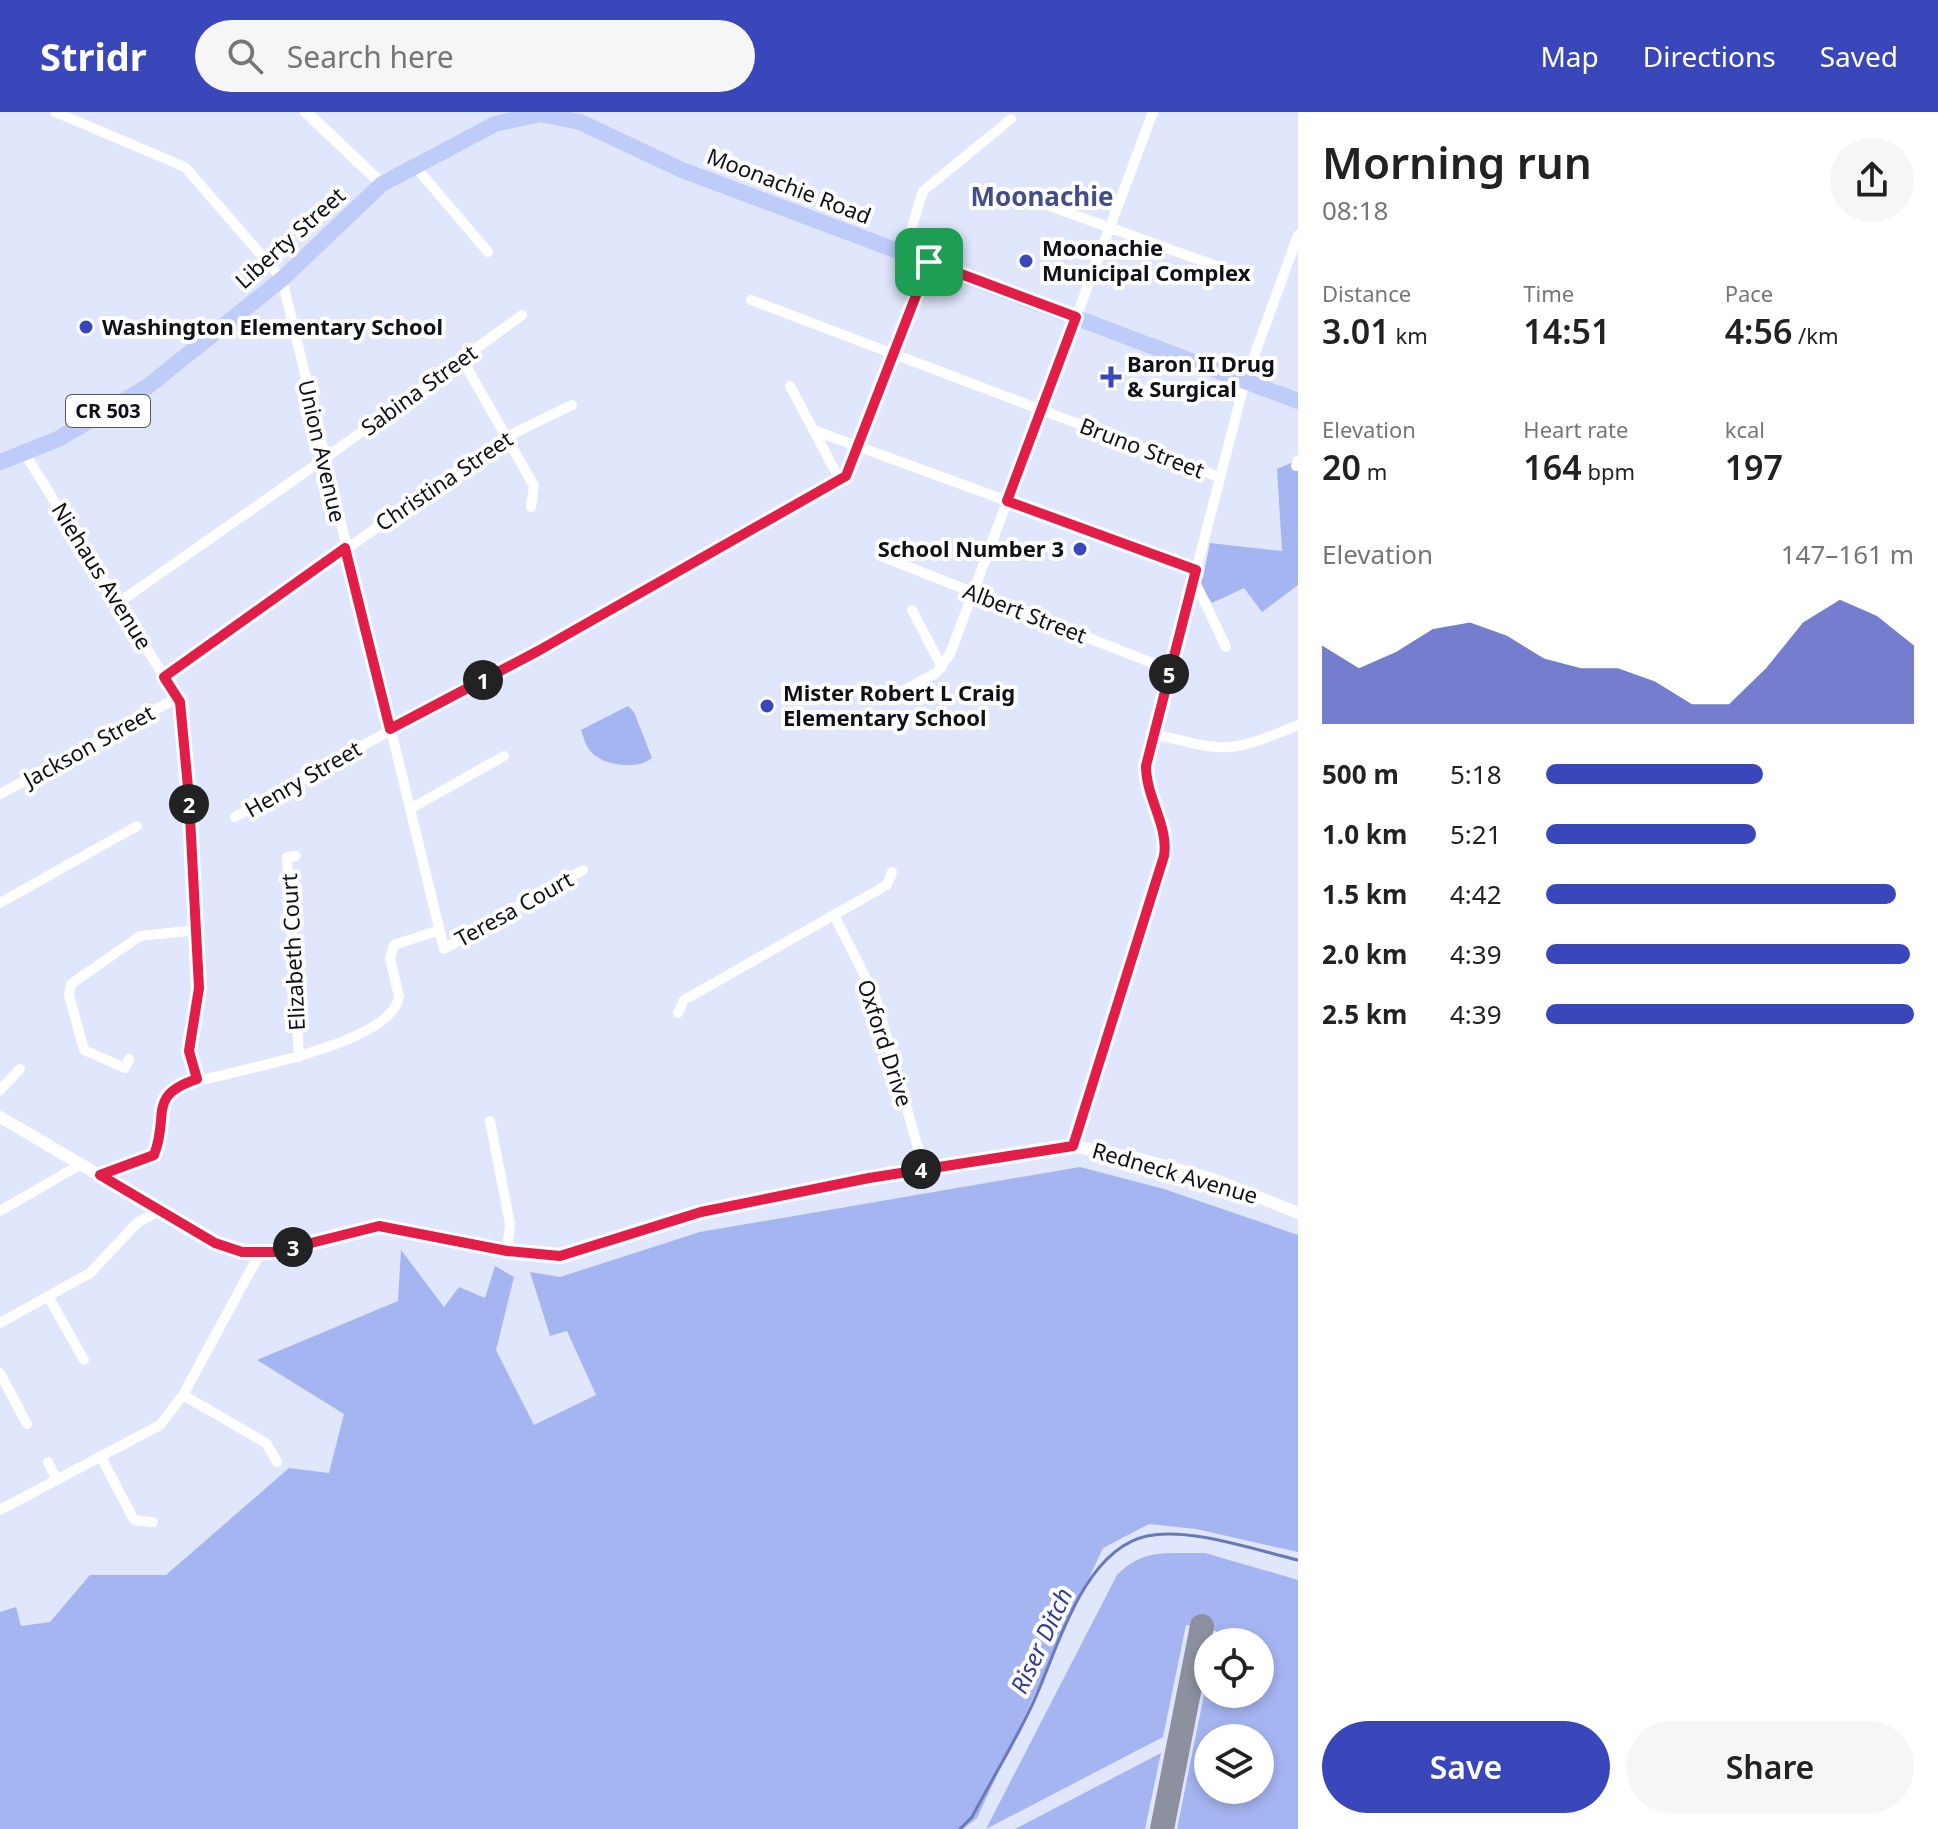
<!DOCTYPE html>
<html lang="en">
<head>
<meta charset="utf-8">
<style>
	:root { --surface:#fff; --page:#f6f6f6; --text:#222; --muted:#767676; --accent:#3a47ba }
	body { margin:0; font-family:"Noto Sans",sans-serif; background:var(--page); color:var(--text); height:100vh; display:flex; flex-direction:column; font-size:30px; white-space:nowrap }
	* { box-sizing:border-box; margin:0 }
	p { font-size:26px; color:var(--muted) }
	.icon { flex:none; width:44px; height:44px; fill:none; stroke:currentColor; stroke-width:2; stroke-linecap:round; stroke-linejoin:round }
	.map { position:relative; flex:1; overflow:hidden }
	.details { display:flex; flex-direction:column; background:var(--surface); width:640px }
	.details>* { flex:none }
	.tools { position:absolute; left:1194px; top:1516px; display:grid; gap:16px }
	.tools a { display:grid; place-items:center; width:80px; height:80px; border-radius:50%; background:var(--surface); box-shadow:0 4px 12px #0003; font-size:40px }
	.pin { position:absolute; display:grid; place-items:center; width:68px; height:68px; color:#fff; margin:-34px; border-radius:16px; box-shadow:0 4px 12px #0006 }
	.km { position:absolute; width:40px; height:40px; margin:-20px; border-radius:50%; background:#222; color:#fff; font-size:22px; line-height:40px; text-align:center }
	.round { display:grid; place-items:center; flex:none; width:84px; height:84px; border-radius:42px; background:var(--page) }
	.head { display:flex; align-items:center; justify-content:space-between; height:136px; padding:0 24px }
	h1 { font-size:44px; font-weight:600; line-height:60px }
	.figures { display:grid; grid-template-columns:repeat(3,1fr); gap:12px; height:136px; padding:8px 24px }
	.figures div { display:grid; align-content:center }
	.figures b { font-size:34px; font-weight:600 }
	.figures small { font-size:22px; font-weight:400 }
	.figures p { font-size:22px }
	.chart { height:224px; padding:16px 24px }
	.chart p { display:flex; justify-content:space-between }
	.chart svg { width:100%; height:144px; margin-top:8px; fill:var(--accent); opacity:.7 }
	.cta { display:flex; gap:16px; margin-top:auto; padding:16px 24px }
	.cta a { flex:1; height:92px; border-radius:48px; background:var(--accent); color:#fff; font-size:32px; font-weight:600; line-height:92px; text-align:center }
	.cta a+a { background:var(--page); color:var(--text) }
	ul { padding:0 24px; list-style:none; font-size:26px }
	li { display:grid; grid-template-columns:128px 96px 1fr; align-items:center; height:60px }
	li i { height:20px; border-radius:10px; background:var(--accent) }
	header { display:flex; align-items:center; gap:48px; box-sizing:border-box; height:112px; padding:0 40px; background:var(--accent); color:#fff }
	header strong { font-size:38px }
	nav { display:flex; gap:44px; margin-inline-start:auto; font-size:28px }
	.search { width:560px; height:72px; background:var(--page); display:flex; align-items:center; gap:20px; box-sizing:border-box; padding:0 28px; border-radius:44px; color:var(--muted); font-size:30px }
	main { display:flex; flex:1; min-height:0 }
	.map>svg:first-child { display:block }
	.green { fill:#a5b5f2; fill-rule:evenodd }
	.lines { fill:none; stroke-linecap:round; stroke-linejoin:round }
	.stream { stroke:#6a79b7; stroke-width:3 }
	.taxiway { stroke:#8c909f; stroke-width:24 }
	.minor { stroke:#fff; stroke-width:10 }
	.tertiary { stroke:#fff; stroke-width:12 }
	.primary { stroke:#bfcbf8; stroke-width:16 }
	.route-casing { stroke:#fff; stroke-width:16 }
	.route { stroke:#e11d48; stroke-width:10 }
	.poi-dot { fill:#3a47ba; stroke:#fff; stroke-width:3 }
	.labels { text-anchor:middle; stroke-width:8; stroke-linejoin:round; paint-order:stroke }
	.shield { fill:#fff; stroke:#57585d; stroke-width:2 }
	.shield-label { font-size:20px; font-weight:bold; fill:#0f1118 }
	.street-label { font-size:22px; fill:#0f1118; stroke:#fff }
	.poi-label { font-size:22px; font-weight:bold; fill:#0f1118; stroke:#fff; text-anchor:start }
	.water-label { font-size:24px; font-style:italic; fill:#303b9b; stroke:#fff }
	.quarter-label { font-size:26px; font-weight:bold; fill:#414e8a; stroke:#fff }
</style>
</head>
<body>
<header>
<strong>Stridr</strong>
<div class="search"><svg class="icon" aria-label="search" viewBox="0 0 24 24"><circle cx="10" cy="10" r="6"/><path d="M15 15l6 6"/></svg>Search here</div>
<nav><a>Map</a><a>Directions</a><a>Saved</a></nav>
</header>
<main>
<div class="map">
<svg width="1298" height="1717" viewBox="0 0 1298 1717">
	<rect width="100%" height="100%" fill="#e0e6fb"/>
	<path class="green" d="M1298,348V473L1262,500L1244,476L1212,491L1194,465L1203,466L1210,431L1282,439L1277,357Z
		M628,594L634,600L652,646C638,658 605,654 592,641C586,635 584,626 581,618Z
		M1080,1055L1164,1077L1298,1123V1440L1196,1417L1149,1412L1103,1436L977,1706L963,1717H0V1500L16,1495L21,1514L50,1510L90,1463H166L289,1356L329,1361L344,1302L257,1248L398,1189L401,1138L444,1195L459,1175L485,1186L495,1154L514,1165L496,1238L534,1313L596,1283L567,1219L550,1224L530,1160L560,1165L700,1120Z
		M1205,1441L1298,1468V1717H1177L1208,1563V1582H1260V1530H1215L1216,1519L1186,1513L1163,1625L986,1717L1117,1463C1144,1435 1169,1442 1205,1441ZM1208,1626H1260V1678H1208Z
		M1161,1641L1145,1717H1015Z"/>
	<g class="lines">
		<path class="stream" d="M960,1717L972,1705C992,1667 1015,1630 1033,1591C1057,1540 1082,1438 1147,1424C1190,1415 1255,1438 1298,1448"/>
		<path class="taxiway" d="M1162,1717L1202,1514"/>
		<path class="minor" d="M55,0L185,55L282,167L444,837L583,758
			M414,53L488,140
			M1019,83L1222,156
			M904,141L923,79L1011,7
			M751,188L1219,365
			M462,247L534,374L531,395
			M790,274L840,368
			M813,318L1196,458
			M25,342L180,590L197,818L199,876L189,939L197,967
			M1296,354L1298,348
			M881,444L1170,558
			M1194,468L1226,535
			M118,491L324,347L522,203
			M912,498L942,555
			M164,565L506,325L572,293
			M903,579L936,561L950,542L1153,0
			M1154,622C1227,640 1228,642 1298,613
			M0,682L177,586
			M410,697L504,644
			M235,705L846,364L929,150
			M296,744L287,745L299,945
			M0,791L137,714
			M834,803L875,884L924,1057
			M678,901L684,888L887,773L892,760
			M129,947L125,956L84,938L69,883L71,872L140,824L197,818
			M0,978L20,957
			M490,1009L510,1112L507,1139
			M1073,1034L1164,744C1170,709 1140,684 1149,641L1245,269L1298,123
			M100,1063L154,1043L166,984L174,975C218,961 390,936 399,885L390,846L394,833L439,818
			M0,1099L81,1052
			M48,1184L84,1248
			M0,1211L90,1161L138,1110L161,1098
			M0,1261L27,1312
			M183,1283L266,1331L277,1350
			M101,1345L134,1408L153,1410
			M48,1350L57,1368
			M0,1398L160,1313L183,1283L260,1141"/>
		<path class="tertiary" d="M306,0L382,72
			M0,1005L215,1131L260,1141L379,1114L507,1139L560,1144L701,1100L869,1066L1073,1034L1140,1047L1216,1068L1298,1101"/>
		<path class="primary" d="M0,350L58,327L147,275L282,167L382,72L495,12L540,2L580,10L682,58L1298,289"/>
	</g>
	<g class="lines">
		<g class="route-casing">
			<path id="route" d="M929,150L1076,205L1007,389L1196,458L1146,654C1146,686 1169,714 1164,744L1073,1034L869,1066L701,1100L560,1144L507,1139L379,1114L275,1140H242L215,1131L100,1063L154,1043C170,1003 146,984 197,967L189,939L199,876L189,686L180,590L164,565L345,436L390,617L538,539L846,364Z"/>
		</g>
		<use href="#route" class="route"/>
	</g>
	<g class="poi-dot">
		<circle cx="1026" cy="149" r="8"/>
		<circle cx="86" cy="215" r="8"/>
		<path d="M1107 253h8v8h8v8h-8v8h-8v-8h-8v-8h8z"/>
		<circle cx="1080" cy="437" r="8"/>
		<circle cx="767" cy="594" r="8"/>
	</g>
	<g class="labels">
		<rect class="shield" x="66" y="283" width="84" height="32" rx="6"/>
		<g class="shield-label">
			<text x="108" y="306">CR 503</text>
		</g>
		<g class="street-label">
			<text transform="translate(789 74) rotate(21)" y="8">Moonachie Road</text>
			<text transform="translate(290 126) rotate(-42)" y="8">Liberty Street</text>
			<text transform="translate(419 278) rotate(-36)" y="8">Sabina Street</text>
			<text transform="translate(1142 336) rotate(21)" y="8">Bruno Street</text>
			<text transform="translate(322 339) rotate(77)" y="8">Union Avenue</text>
			<text transform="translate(444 369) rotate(-34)" y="8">Christina Street</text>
			<text transform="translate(102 464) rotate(58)" y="8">Niehaus Avenue</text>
			<text transform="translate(1025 501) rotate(21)" y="8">Albert Street</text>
			<text transform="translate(89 634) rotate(-29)" y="8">Jackson Street</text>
			<text transform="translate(303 667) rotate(-30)" y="8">Henry Street</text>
			<text transform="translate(514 797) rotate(-29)" y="8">Teresa Court</text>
			<text transform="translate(293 840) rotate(-93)" y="8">Elizabeth Court</text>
			<text transform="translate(885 931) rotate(72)" y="8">Oxford Drive</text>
			<text transform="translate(1175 1061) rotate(16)" y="8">Redneck Avenue</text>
		</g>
		<g class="poi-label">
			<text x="1042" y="144">Moonachie<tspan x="1042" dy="25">Municipal Complex</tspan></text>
			<text x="102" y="223">Washington Elementary School</text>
			<text x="1127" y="260">Baron II Drug<tspan x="1127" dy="25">&amp; Surgical</tspan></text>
			<text x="1064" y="445" text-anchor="end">School Number 3</text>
			<text x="783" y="589">Mister Robert L Craig<tspan x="783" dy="25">Elementary School</tspan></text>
		</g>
		<g class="water-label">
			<text transform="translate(1042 1529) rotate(-65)" y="8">Riser Ditch</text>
		</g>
		<g class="quarter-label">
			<text x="1042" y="94">Moonachie</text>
		</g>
	</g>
</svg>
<div class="tools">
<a><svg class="icon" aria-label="locate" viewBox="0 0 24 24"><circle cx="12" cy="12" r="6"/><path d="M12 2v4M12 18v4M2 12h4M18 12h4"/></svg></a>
<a><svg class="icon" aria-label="layers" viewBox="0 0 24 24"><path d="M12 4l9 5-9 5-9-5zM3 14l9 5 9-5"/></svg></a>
</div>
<div class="pin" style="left:929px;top:150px;background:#1e9e55"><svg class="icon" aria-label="arrive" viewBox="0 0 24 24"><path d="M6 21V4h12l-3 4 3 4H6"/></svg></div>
<b class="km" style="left:483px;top:568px">1</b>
<b class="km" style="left:189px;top:692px">2</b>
<b class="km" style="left:293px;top:1135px">3</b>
<b class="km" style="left:921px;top:1057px">4</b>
<b class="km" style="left:1169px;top:562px">5</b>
</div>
<section class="details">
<div class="head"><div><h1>Morning run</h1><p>08:18</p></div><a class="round"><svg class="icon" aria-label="share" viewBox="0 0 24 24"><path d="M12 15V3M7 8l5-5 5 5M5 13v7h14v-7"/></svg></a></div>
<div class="figures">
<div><p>Distance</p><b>3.01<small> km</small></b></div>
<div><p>Time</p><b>14:51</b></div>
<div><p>Pace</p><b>4:56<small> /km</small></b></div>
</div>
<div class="figures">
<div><p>Elevation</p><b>20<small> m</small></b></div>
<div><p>Heart rate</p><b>164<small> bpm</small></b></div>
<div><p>kcal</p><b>197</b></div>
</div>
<div class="chart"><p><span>Elevation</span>147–161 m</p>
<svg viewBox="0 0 160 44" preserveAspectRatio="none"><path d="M0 44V20L10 27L20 22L30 15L40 13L50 17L60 24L70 27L80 27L90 31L100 38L110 38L120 27L130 13L140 6L150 11L160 20V44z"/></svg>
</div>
<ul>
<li><b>500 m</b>5:18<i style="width:59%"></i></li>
<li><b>1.0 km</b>5:21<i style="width:57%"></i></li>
<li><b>1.5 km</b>4:42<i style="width:95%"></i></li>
<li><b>2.0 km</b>4:39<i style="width:99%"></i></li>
<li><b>2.5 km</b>4:39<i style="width:100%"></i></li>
</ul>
<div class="cta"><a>Save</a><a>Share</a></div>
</section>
</main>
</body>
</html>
